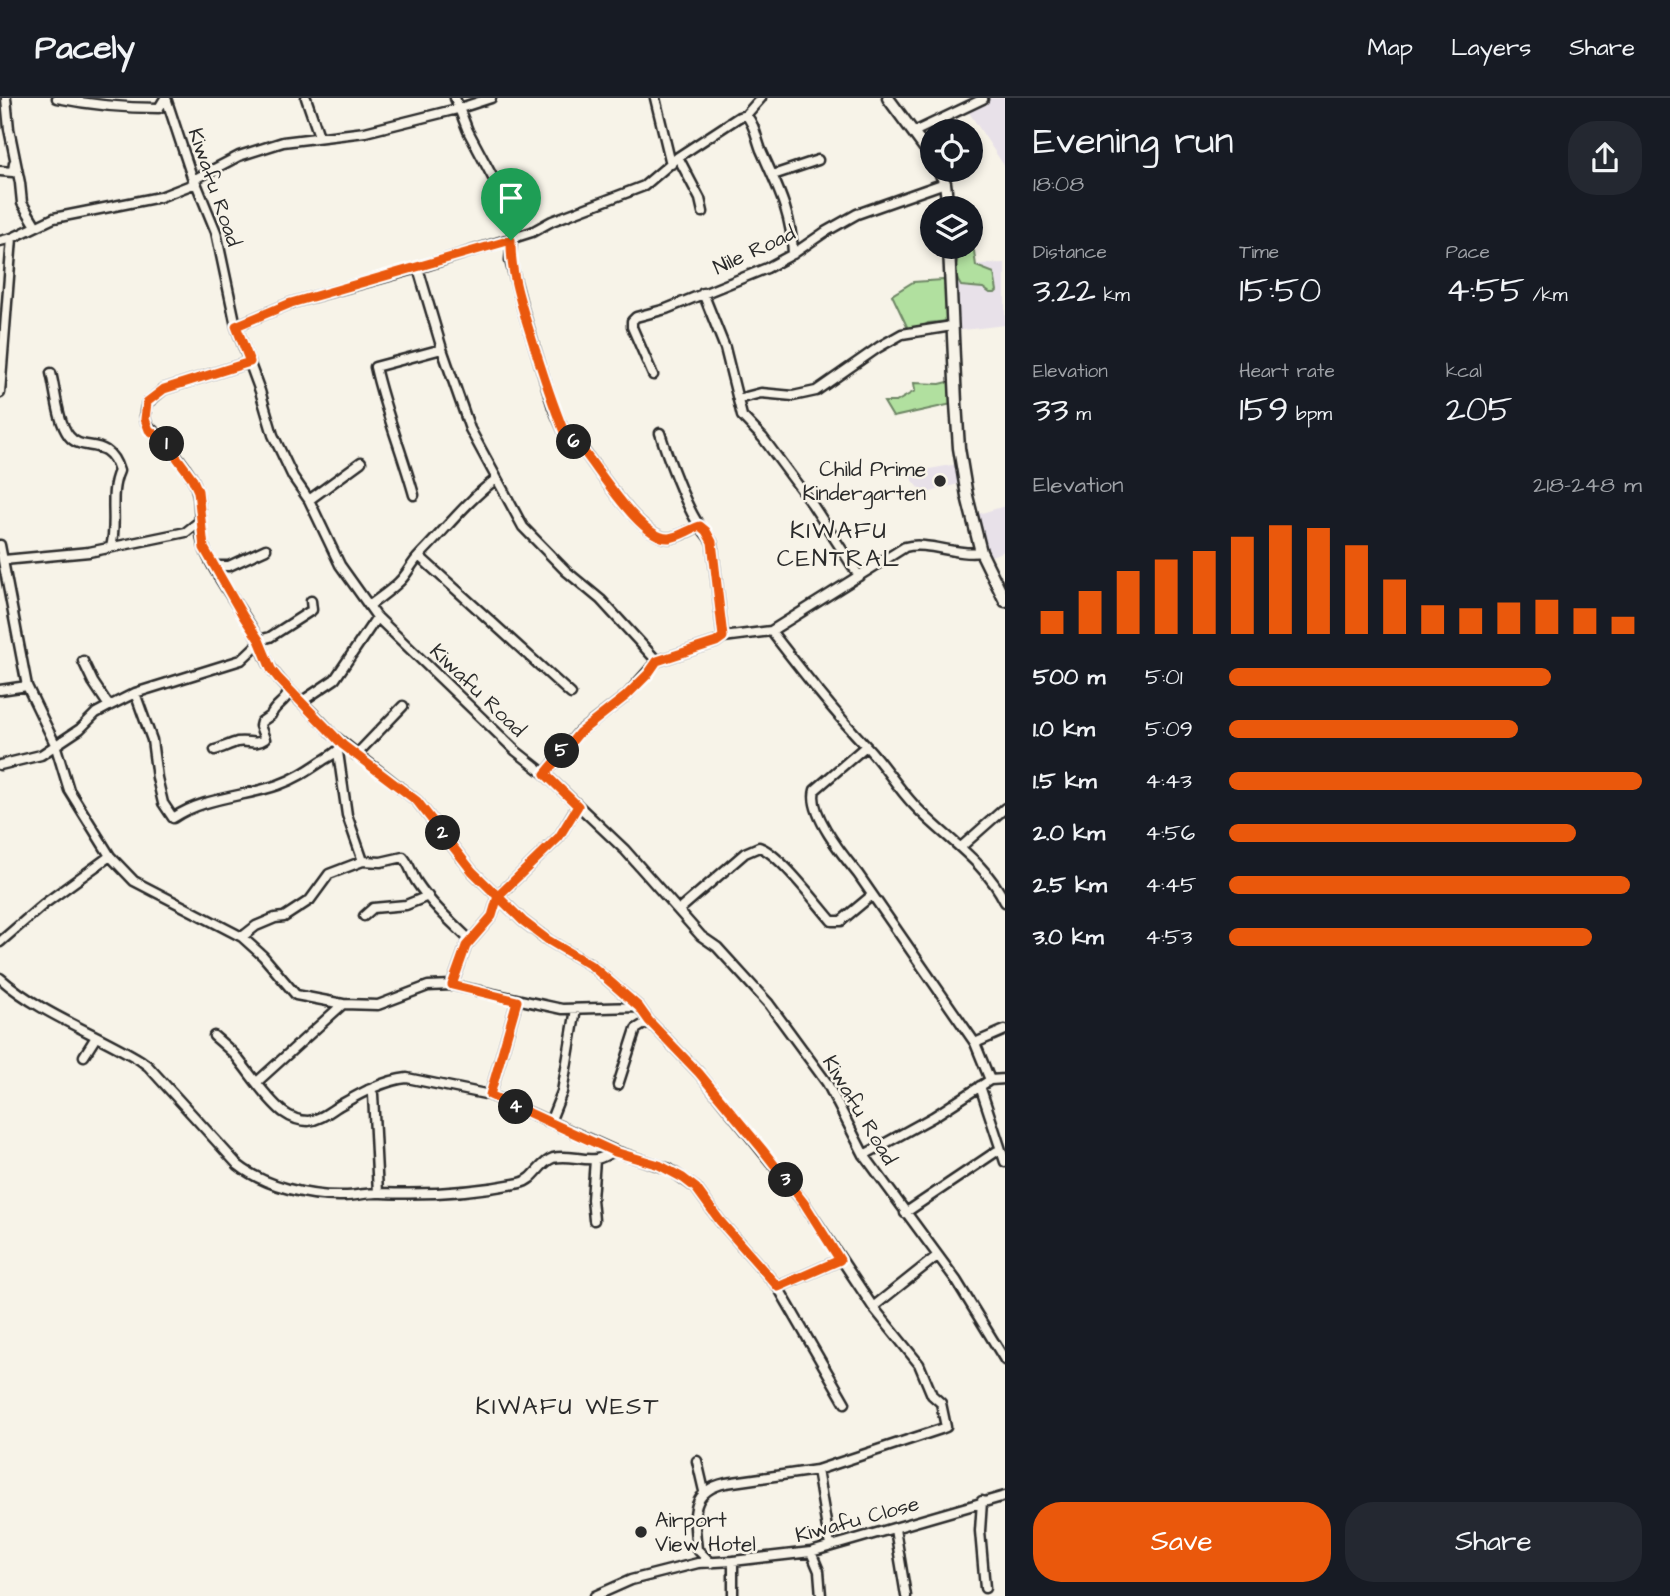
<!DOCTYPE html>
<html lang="en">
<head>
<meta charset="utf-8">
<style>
	:root { --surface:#171b24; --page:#242831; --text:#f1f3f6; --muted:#9ea1a6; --line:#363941; --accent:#ea580c }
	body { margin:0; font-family:"Architects Daughter",sans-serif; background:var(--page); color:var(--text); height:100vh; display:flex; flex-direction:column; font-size:26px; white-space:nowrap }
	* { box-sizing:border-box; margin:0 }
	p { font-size:23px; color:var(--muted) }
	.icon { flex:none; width:38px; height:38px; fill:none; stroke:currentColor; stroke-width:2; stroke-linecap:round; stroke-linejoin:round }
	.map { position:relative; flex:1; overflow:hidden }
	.sheet { display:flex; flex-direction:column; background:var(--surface); width:665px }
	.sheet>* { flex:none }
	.buttons { position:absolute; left:920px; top:21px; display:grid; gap:14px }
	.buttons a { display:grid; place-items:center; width:63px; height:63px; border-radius:50%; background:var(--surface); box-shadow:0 4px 10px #0003; font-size:35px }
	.pin { position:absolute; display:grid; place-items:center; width:60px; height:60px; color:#fff; margin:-72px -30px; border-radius:50% 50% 50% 0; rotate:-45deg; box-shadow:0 0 7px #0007 }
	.pin .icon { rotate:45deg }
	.km { position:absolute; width:35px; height:35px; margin:-18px; border-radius:50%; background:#222; color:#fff; font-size:19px; line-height:35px; text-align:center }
	.round { display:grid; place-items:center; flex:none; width:74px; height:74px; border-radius:28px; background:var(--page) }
	.overview { display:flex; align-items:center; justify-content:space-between; height:119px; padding:0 28px }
	h1 { font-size:38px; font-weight:600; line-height:52px }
	.stats { display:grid; grid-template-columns:repeat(3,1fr); gap:10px; height:119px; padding:7px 28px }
	.stats div { display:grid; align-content:center }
	.stats b { font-size:35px; font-weight:600 }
	.stats small { font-size:19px; font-weight:400 }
	.stats p { font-size:19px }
	.chart { height:196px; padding:14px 28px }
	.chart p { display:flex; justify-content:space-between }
	.chart svg { width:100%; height:126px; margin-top:7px; stroke:var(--accent); stroke-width:6 }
	.button { display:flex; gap:14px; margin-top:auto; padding:14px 28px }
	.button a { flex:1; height:80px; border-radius:28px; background:var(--accent); color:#fff; font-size:28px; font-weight:600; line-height:80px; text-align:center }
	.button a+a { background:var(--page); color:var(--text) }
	ul { padding:0 28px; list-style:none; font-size:23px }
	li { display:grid; grid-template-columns:112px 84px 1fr; align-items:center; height:52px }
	li i { height:18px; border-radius:9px; background:var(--accent) }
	header { display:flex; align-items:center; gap:42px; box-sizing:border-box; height:98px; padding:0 35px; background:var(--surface); border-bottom:2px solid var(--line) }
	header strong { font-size:33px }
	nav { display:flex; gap:38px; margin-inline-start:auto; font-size:24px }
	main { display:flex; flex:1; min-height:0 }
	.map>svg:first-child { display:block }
	.built { fill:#e8e1e9 }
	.green { fill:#b1e09f; stroke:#6e8665; stroke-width:2 }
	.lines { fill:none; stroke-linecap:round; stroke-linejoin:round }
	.minor-casing { stroke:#2b2b2b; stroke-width:13 }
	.tertiary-casing { stroke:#2b2b2b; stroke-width:15 }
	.minor { stroke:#f7f3e8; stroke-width:8 }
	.tertiary { stroke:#f7f3e8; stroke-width:10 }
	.route-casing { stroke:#fff; stroke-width:14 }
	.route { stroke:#ea580c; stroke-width:9 }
	.poi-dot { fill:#2b2b2b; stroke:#f7f3e8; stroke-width:2.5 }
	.labels { text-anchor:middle; stroke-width:5; stroke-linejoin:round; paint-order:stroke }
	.street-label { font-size:21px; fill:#2b2b2b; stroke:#f7f3e8 }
	.poi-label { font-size:21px; fill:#2b2b2b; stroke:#f7f3e8; text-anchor:end }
	.quarter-label { font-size:24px; letter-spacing:2px; fill:#2b2b2b; stroke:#f7f3e8 }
</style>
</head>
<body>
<header>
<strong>Pacely</strong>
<nav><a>Map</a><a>Layers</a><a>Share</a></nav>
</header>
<main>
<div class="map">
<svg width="1005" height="1498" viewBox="0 0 1005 1498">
	<rect width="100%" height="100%" fill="#f7f3e8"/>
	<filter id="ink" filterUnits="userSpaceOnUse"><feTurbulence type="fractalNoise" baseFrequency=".0143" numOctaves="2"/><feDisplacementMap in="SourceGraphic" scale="14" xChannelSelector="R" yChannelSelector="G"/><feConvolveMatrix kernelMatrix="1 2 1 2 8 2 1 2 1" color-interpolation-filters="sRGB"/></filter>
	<g filter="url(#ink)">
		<path class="built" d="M969,0H1005V69L964,7Z
			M1005,165V227L955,233L953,167Z
			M957,366L961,385L924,396L907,375Z
			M1005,408V453L988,459L980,438L975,417Z"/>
		<path class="green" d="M968,151L974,153L976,168L994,175L997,193L995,195H990L983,190L961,188C952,175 954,159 968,151Z
			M943,182L946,185L949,223L928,225L911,237L892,197L913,184Z
			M952,283V306L893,319L884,304H896L915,293L914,285L940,286Z"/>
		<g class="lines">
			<g class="minor-casing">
				<path id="minor" d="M6,0L9,31L20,85L22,105L36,128
					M57,0C91,7 125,10 159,10L165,0
					M166,0L193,82L196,85L216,134L236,228L260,293L273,337L293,379L309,402L340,467L377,519L516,653L545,676L625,752L701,838L717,849L769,906L827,985L864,1057L956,1182L1005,1262
					M306,0L319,38
					M455,0L468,33L501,95L513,128L510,162L523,211L553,309L569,345L576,344L581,349C597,370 642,441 669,440C679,439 690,432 700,428
					M655,0L671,66
					M746,17L761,0
					M914,34L983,1
					M678,59L700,101L703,114
					M0,73L13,74L14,65
					M773,77L818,62
					M193,82L239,58L283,44L365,34L457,11L491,0
					M0,143L12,140L54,120L160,99L196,85
					M418,170L442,251L470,331L523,429L566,473L601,502L657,563
					M703,195L725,250L742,318L763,340L812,406L859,478
					M236,228L291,205L418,170L532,134L552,123L644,88L678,59L739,19L746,17C755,27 756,39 761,52C777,88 792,116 793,156
					M250,264L164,291L147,305C140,329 152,329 165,344C174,354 184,367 191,378C205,401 195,428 205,452C218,483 241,510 257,539C263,550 265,563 273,573C290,597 314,613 332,636L417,703L472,773L523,823L548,842L592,868L609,883L639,909L649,923L699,975L804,1105L873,1209L919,1266L932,1297L941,1305L946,1329L941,1331L817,1372L726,1385C688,1393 694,1421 697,1451L711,1465
					M51,275C56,294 57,322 69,338C83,356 108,336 119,373C108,397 118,424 111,449
					M653,277L632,229V223L636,219L666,211L767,170L793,156L825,134L857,116L945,85
					M0,295L12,140
					M738,301L761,295L793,298L816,293L879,249L902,236L952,228
					M660,335C667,357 686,409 699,427C704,433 708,438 712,444L723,539
					M414,397C402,354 385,313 375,269L442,251
					M309,402L361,364
					M0,447L27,588L55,646L69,692L110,758L134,783L242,839L263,858L296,897L343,906
					M419,458L571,596
					M4,462L89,454L186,434L200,423
					M214,468H229L266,451
					M369,508C379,500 390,493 399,484C407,477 411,466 419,458C444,433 467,403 495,382
					M771,533C802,573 832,612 867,649C884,667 897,689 914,707C945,740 985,763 1005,804
					M259,542L270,539L312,512L311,503
					M83,563L93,584L109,608
					M0,592L27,588
					M135,595L152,642L157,680L163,705L173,720C204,699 244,699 278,687C295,681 307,673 322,663C330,658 337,655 343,647
					M301,604L335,581L377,519
					M866,648L815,692C808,715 844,759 858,776L975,945L990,982
					M215,652C222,650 230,646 237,644C248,642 255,648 265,641L260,628L261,624L271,617C275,606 287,604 289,592
					M356,657L403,608
					M0,667L41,657L80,631L96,615L109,608L135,595L241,562L259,545
					M545,676L578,635L626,598L657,563L716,544L723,539L771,533L905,449C928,443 956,458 981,454
					M961,749L1005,710
					M363,763L381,764L403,759C410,767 411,775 416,783C431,806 451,824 470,842
					M680,811L745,755L759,749C779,755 817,806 832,823H841L871,798
					M364,818L373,810L406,807L428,798
					M242,839L256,828L275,820L284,819L310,802L329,776L363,763L347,717L338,654
					M0,844L44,806L110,758
					M0,880C41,916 94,934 140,962L148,968L238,1067C264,1088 310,1099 344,1098C356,1098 369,1094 381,1095C427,1097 474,1094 520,1085C535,1082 539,1065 553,1060C567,1056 582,1063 596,1061C603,1060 609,1055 615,1053
					M452,887L466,848L492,818L498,798L559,739L578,707
					M214,938C221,944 228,950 234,956C251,976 263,997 283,1014C290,1019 299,1023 308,1023C321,1022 331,1012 342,1006C361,995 385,982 407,980L490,997L615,1053L669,1071L696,1090L720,1123L778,1189L840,1162
					M975,945L1005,932
					M84,958L96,939
					M257,984L343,906L378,907L428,888L452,887L562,911L639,909
					M618,987L636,931L649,923
					M980,988L1005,1064
					M368,992L373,996L378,1095
					M490,997L517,903
					M550,1024L562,994L576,911
					M864,1057L933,1019L990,982L1005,981
					M905,1115L1000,1051
					M594,1122L592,1101L595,1062
					M778,1189L845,1305
					M873,1209L937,1158
					M697,1363L704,1393
					M817,1372L830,1448
					M982,1403L980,1433L985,1490
					M895,1431L906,1498
					M811,1454L819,1473L821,1498
					M733,1463V1498
					M595,1498L631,1482L698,1465L733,1463L811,1454L1005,1398"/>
			</g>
			<g class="tertiary-casing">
				<path id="tertiary" d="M888,0L933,61
					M939,72L945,85L948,110
					M949,149L956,305L959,350L967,398L981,454L1005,503"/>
			</g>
			<use href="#minor" class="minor"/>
			<use href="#tertiary" class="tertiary"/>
		</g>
	</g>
	<g class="lines" filter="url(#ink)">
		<g class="route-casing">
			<path id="route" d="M511,142L291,205L236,228L250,264L164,291L147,304L145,321L149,332L164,342L192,380L198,393L204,450L243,518L259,542L271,571L278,580L343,647L417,703L472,773L523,823L548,842L592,868L639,909L649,923L699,975L762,1051L804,1105L840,1162L778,1189L720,1123L696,1090L683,1080L659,1067L615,1054L490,997L517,903L452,887L466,848L492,818L498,798L559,739L578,708L545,676L579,635L626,598L648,576L657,563L716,544L723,539L712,444L706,433L700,428C690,431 679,439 669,440C640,442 595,364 576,344L569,345C554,313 545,281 534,248C524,214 510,178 511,142"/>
		</g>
		<use href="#route" class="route"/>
	</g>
	<g class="poi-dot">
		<circle cx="940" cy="383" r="7"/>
		<circle cx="641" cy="1434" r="7"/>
	</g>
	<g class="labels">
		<g class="street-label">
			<text transform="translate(215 89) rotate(71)" y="7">Kiwafu Road</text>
			<text transform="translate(754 152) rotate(-25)" y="7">Nile Road</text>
			<text transform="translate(478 592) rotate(44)" y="7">Kiwafu Road</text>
			<text transform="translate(860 1012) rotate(59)" y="7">Kiwafu Road</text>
			<text transform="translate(857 1421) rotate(-15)" y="7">Kiwafu Close</text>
		</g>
		<g class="poi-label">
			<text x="926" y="378">Child Prime<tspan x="926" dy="24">Kindergarten</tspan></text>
			<text x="655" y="1429" text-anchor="start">Airport<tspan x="655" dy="24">View Hotel</tspan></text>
		</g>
		<g class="quarter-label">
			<text x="839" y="440">KIWAFU<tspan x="839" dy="28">CENTRAL</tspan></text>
			<text x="568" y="1316">KIWAFU WEST</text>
		</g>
	</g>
</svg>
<div class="buttons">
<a><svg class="icon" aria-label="locate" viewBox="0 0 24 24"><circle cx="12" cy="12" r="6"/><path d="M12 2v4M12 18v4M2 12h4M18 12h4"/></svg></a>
<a><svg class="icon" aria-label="layers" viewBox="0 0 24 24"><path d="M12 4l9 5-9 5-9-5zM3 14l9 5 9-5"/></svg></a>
</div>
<div class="pin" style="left:511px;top:142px;background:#1e9e55"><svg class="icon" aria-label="arrive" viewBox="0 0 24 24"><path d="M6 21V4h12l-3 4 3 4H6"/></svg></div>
<b class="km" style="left:167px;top:346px">1</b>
<b class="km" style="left:443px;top:735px">2</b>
<b class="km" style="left:786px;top:1082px">3</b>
<b class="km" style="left:516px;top:1009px">4</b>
<b class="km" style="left:562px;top:653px">5</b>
<b class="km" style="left:574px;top:344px">6</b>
</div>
<section class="sheet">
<div class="overview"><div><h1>Evening run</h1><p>18:08</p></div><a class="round"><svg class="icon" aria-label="share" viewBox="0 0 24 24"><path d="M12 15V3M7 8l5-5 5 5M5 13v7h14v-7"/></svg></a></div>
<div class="stats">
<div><p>Distance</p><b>3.22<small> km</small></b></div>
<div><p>Time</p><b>15:50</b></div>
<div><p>Pace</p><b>4:55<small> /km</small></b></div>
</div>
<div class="stats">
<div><p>Elevation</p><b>33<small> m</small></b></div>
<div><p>Heart rate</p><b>159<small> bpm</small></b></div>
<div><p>kcal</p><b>205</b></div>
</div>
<div class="chart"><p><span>Elevation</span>218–248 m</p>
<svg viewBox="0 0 160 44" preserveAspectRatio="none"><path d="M5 44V36M15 44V29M25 44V22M35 44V18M45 44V15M55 44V10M65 44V6M75 44V7M85 44V13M95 44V25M105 44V34M115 44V35M125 44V33M135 44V32M145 44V35M155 44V38"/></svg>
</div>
<ul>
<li><b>500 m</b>5:01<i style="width:78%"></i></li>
<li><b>1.0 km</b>5:09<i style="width:70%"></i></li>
<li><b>1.5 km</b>4:43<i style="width:100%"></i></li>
<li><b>2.0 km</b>4:56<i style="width:84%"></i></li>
<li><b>2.5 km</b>4:45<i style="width:97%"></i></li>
<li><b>3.0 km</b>4:53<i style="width:88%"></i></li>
</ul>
<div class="button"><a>Save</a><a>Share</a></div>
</section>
</main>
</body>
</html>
